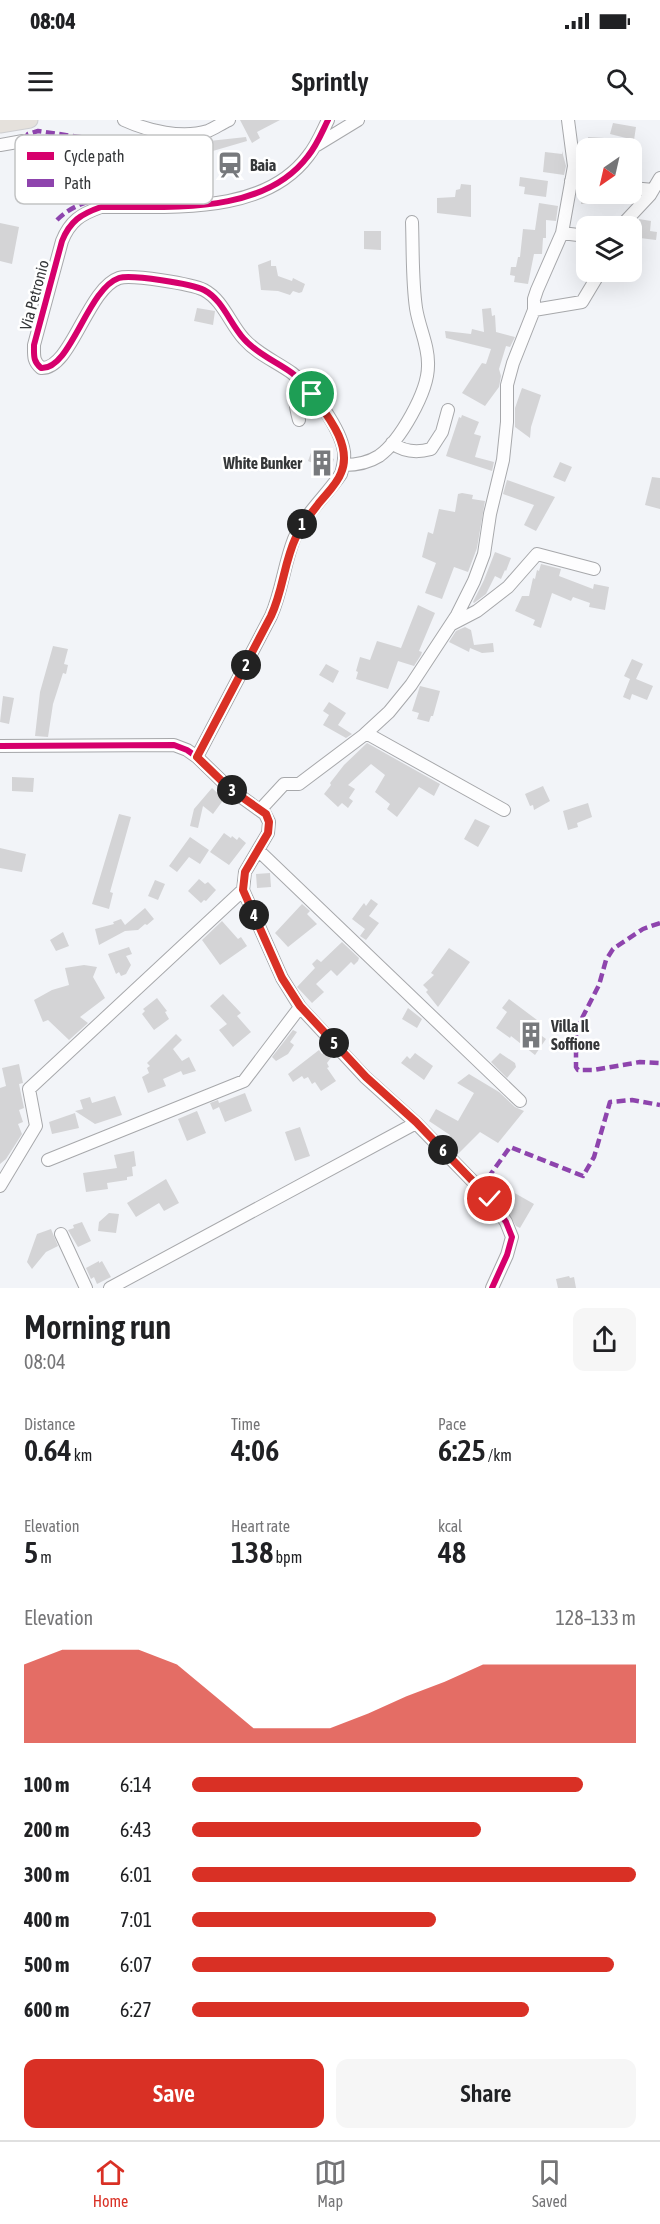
<!DOCTYPE html>
<html lang="en">
<head>
<meta charset="utf-8">
<style>
	:root { --surface:#fff; --page:#f6f6f6; --text:#202124; --muted:#757577; --line:#e0e0e0; --accent:#d93025 }
	body { margin:0; font-family:"Asap Condensed",sans-serif; background:var(--page); color:var(--text); height:100vh; display:flex; flex-direction:column; font-size:22px; white-space:nowrap }
	* { box-sizing:border-box; margin:0 }
	p { font-size:20px; color:var(--muted) }
	.icon { flex:none; width:33px; height:33px; fill:none; stroke:currentColor; stroke-width:2; stroke-linecap:round; stroke-linejoin:round }
	.map { position:relative; height:1168px; overflow:hidden }
	.details { display:flex; flex-direction:column; background:var(--surface); flex:1 }
	.details>* { flex:none }
	.needle { width:39px; rotate:214deg }
	.controls { position:absolute; left:576px; top:18px; display:grid; gap:12px }
	.controls a { display:grid; place-items:center; width:66px; height:66px; border-radius:12px; background:var(--surface); box-shadow:0 6px 24px #0002; font-size:30px }
	.pin { position:absolute; display:grid; place-items:center; width:51px; height:51px; color:#fff; margin:-26px; border:3px solid #fff; border-radius:50%; box-shadow:0 2px 6px #0007 }
	.km { position:absolute; width:30px; height:30px; margin:-15px; border-radius:50%; background:#222; color:#fff; font-size:16px; line-height:30px; text-align:center }
	.round { display:grid; place-items:center; flex:none; width:63px; height:63px; border-radius:12px; background:var(--page) }
	.head { display:flex; align-items:center; justify-content:space-between; height:102px; padding:0 24px }
	h1 { font-size:33px; font-weight:600; line-height:45px }
	.stats { display:grid; grid-template-columns:repeat(3,1fr); gap:9px; height:102px; padding:6px 24px }
	.stats div { display:grid; align-content:center }
	.stats b { font-size:30px; font-weight:600 }
	.stats small { font-size:16px; font-weight:400 }
	.stats p { font-size:16px }
	.chart { height:168px; padding:12px 24px }
	.chart p { display:flex; justify-content:space-between }
	.chart svg { width:100%; height:108px; margin-top:6px; fill:var(--accent); opacity:.7 }
	.primary-button { display:flex; gap:12px; margin-top:auto; padding:12px 24px }
	.primary-button a { flex:1; height:69px; border-radius:12px; background:var(--accent); color:#fff; font-size:24px; font-weight:600; line-height:69px; text-align:center }
	.primary-button a+a { background:var(--page); color:var(--text) }
	ul { padding:0 24px; list-style:none; font-size:20px }
	li { display:grid; grid-template-columns:96px 72px 1fr; align-items:center; height:45px }
	li i { height:15px; border-radius:8px; background:var(--accent) }
	.status { display:flex; justify-content:space-between; align-items:center; height:42px; padding:0 30px; background:var(--surface); direction:ltr }
	.status svg { height:16px; fill:currentColor }
	header { display:flex; justify-content:space-between; align-items:center; height:78px; padding:0 24px; background:var(--surface); font-size:27px; font-weight:600 }
	.tabs { display:flex; justify-content:space-around; align-items:center; height:84px; border-top:2px solid var(--line); background:var(--surface); font-size:16px; color:var(--muted) }
	.tabs a { display:grid; justify-items:center; gap:3px }
	.tabs .on { color:var(--accent) }
	.map>svg:first-child { display:block }
	.building { fill:#d4d4d6 }
	.lines { fill:none; stroke-linecap:round; stroke-linejoin:round }
	.minor-casing { stroke:#a7a8ab; stroke-width:14 }
	.major-casing { stroke:#cecfd1; stroke-width:17 }
	.minor { stroke:#fdfdfe; stroke-width:12 }
	.major { stroke:#e5e1dc; stroke-width:15 }
	.quiet { stroke:#8e44ad; stroke-width:4.5; stroke-dasharray:9 4.5; stroke-linecap:butt }
	.cycleway-casing { stroke:#fff; stroke-width:10 }
	.cycleway { stroke:#d6006c; stroke-width:6 }
	.route-casing { stroke:#fff; stroke-width:12 }
	.route { stroke:#d93025; stroke-width:8 }
	.labels { text-anchor:middle; stroke-width:5; stroke-linejoin:round; paint-order:stroke }
	.poi-label { font-size:16px; font-weight:bold; fill:#353739; stroke:#fff; text-anchor:start }
	.street-label { font-size:16px; fill:#353739; stroke:#fff }
	.key { fill:#fff; stroke:#c2c3c4; stroke-width:1.5 }
	.key-label { font-size:16px; fill:#353739 }
</style>
</head>
<body>
<div class="status"><b>08:04</b><svg viewBox="0 0 49 12"><path d="M0 12V9h3v3zM5 12V6h3v6zM10 12V3h3v9zM15 12V0h3v12zM26 1h20v11H26zM47 4h2v5h-2z"/></svg></div>
<header><svg class="icon" aria-label="menu" viewBox="0 0 24 24"><path d="M4 6h16M4 12h16M4 18h16"/></svg>Sprintly<svg class="icon" aria-label="search" viewBox="0 0 24 24"><circle cx="10" cy="10" r="6"/><path d="M15 15l6 6"/></svg></header>
<div class="map">
<svg width="660" height="1168" viewBox="0 0 660 1168">
	<rect width="100%" height="100%" fill="#f2f4f8"/>
	<path class="building" d="M240,0H280L257,12L260,18L252,23Z
		M613,3L636,7L634,20L610,14Z
		M246,17L247,21L206,33L200,22Z
		M588,17L605,18L604,28H587Z
		M562,31L566,46L564,55L543,52L545,32L562,34Z
		M520,57L548,61L546,77L524,74L525,67L519,66Z
		M461,64L471,65V97L437,93V78L455,77L456,70L460,69Z
		M582,74H618L617,84H581Z
		M539,83L558,86L556,101L546,100V118H543L542,134H534L528,164L514,162L515,156L510,155L511,147H516L518,137H520L523,109L535,110Z
		M639,99L651,101L650,111L657,112L656,120L640,118L641,111H636Z
		M0,103L19,107L12,144L0,141Z
		M364,111H381V130L364,129Z
		M271,140V146H276L278,156L292,161L293,158L305,164L302,172L299,173L293,171L290,175L278,171L261,170L258,145Z
		M197,188L215,191L213,205L194,201Z
		M491,188L492,196L495,195L496,212L515,217L510,227L506,226L499,249L501,256L499,267L485,286L462,273L482,243L486,244L491,229L446,218L445,211L471,214L472,209L484,212L482,189Z
		M522,268L541,275L531,307L530,318L515,307V288Z
		M462,295L479,302L474,314L481,316L475,337L494,342L492,351L446,336L459,297L461,298Z
		M312,330L328,334V336L334,339L330,352L325,350L319,358L313,353L315,344L308,341Z
		M560,342L572,347L565,362L553,357Z
		M652,357L660,358V389L645,385Z
		M507,360L555,377L536,411L524,405L534,385L503,374Z
		M462,373L473,375L472,379L485,381L477,428L468,452L454,447L442,479L425,473L436,443L422,437L428,412L433,414L439,389L455,392L458,374Z
		M495,432L511,438L506,451L505,450L501,459L495,456L486,474L474,483L473,482L484,460Z
		M541,444L561,449L559,456L593,469L594,464L609,467L605,490L589,487L590,483L573,477L571,481L552,473L541,508L533,505L535,500L515,491L522,476H529L533,458L535,459L537,450L539,451Z
		M418,485L435,493L419,531L422,532L421,535L414,546L398,541L388,569L356,559L358,552L356,551L360,537L370,540L377,521L401,528Z
		M465,507L471,510L474,525L493,523L494,532L482,533L470,528L469,532L449,522L456,511Z
		M53,526L68,529L64,544L68,545L66,554L63,553L53,584L48,617L35,616L40,572Z
		M632,539L643,544L636,559L653,566L647,580L632,574L630,580L623,577L630,559L624,556Z
		M326,544L339,551L333,563L319,555Z
		M420,566L440,571L433,596H431L429,602L417,599L419,593L412,591Z
		M3,576L14,578L9,604L0,602Z
		M329,582L346,593L338,605L352,614L346,618L323,605L329,595L323,591Z
		M367,623L440,664L434,676L419,667L397,697L387,689L390,684L375,672L385,655L371,644L348,665L355,669L349,678L353,681L348,688L342,683L338,687L324,674L331,665L330,663L344,645Z
		M12,657L34,658L33,672L12,671Z
		M543,666L550,681L534,690L533,685L530,686L525,674Z
		M212,668L224,679L213,694L203,686L198,708L190,706L194,689Z
		M588,683L592,697L577,703L578,707L568,710L563,691Z
		M119,694L131,697L110,772L113,773L109,789L92,784Z
		M475,699L490,706L478,727L464,719Z
		M224,713L231,718L232,716L237,720L239,717L246,723L229,745L210,732Z
		M190,717L209,730L200,744L189,737L177,752L169,746Z
		M0,728L26,734L22,752L0,748Z
		M270,753L271,767L257,768L256,754Z
		M199,759L205,764L208,762L216,770L206,781L204,780L201,783L188,771Z
		M155,760L165,764L158,780L148,776Z
		M371,779L378,784L369,796L379,803L366,820L360,816L365,809L352,799L364,783L366,786Z
		M302,784L310,791L307,794L317,804L288,827L275,813Z
		M145,788L154,799L147,805L145,804L138,810L125,811L99,825L95,809L114,804L113,802L121,799L125,805Z
		M222,801L238,819L241,817L247,826L220,845L202,820Z
		M63,812L69,826L56,831L50,820Z
		M342,822L359,838L358,841L354,845L351,842L337,856L331,850L316,864L324,872L312,883L297,867L315,848L312,844L317,839L321,842Z
		M129,827L132,834L126,836L131,845L126,854L121,856L119,852L116,854L108,834Z
		M449,828L470,842L438,887L426,872L428,870L423,865L434,855L431,853Z
		M84,845L97,847L93,857L105,878L80,897L88,903L69,920L48,900L43,902L34,880L52,870L69,865L65,848Z
		M223,874L241,893L237,896L251,912L233,927L219,910L227,904L210,886Z
		M157,878L167,891L165,892L169,899L154,910L142,894L145,891L143,889Z
		M509,879L541,903L535,911L546,919L535,935L511,916L510,918L496,908L507,892L502,888Z
		M408,888L422,899L417,908L402,899Z
		M293,910L297,912L290,922L294,925L288,934L276,941L272,937Z
		M176,914L182,920L173,929L182,941L189,937L196,951L183,955L181,951L163,959L166,966L148,973L142,957L149,953L147,948L150,946L147,943Z
		M328,929L333,935L327,943L329,947L327,948L336,961L321,971L315,962L312,964L308,957L304,959L302,956L293,962L288,954L319,930L322,934Z
		M415,933L433,946L424,960L401,943L407,936L410,939Z
		M500,933L515,943L516,947L507,958L491,942Z
		M19,944L23,963L19,964L24,988L19,990L23,1002L18,1004L22,1014L6,1039L0,1044V968L6,966L2,948Z
		M469,954L499,972L515,987L524,991L498,1023L480,1012L458,1034L445,1021L450,1015L429,1001L436,989L458,1001L474,973L457,963Z
		M245,973L252,991L225,1002L219,987L213,990L210,983L218,980L219,983Z
		M115,976L122,995L95,1004L75,991L83,989L80,980L90,977L92,983Z
		M197,991L206,1013L187,1021L178,999Z
		M75,993L79,1008L52,1014L49,1002Z
		M300,1007L310,1036L295,1041L285,1012Z
		M134,1031L136,1046L132,1047L133,1056L127,1057V1060L107,1063L108,1069L86,1072L83,1053L117,1048L114,1035Z
		M166,1059L179,1083L164,1091L159,1083L136,1097L127,1083Z
		M506,1068L534,1084L520,1108L516,1106L500,1079Z
		M109,1093L119,1094L116,1113L98,1111L99,1102Z
		M82,1102L91,1121L78,1127L68,1110L74,1108L73,1105Z
		M51,1109L58,1126L46,1132L32,1149L27,1142L37,1114Z
		M99,1141V1143L102,1141L111,1157L97,1164L94,1157L91,1159L86,1148Z
		M569,1156L570,1158L574,1157L576,1168H558L556,1159Z"/>
	<g class="lines">
		<g class="minor-casing">
			<path id="minor" d="M124,0C148,11 182,19 208,11C215,8 222,3 229,0
				M0,25L23,21
				M317,25L358,0
				M571,61L586,63
				M632,68L653,70
				M621,106L650,75L660,58
				M562,113L586,116
				M534,190L582,182L600,152
				M299,300C295,285 292,276 306,266
				M392,323C404,332 417,333 431,329L442,312L448,290
				M344,345C357,345 368,343 379,336C400,321 428,272 428,246C429,226 419,208 416,188C412,160 413,130 412,102
				M452,504L477,491L508,467L537,434L594,449
				M366,613L504,690
				M0,626L174,625L187,630L197,637L229,668L265,694L269,702L268,713L245,752L243,770L282,858L300,887L365,957L416,1003L490,1079L506,1102L512,1117L507,1135L492,1168
				M197,637L271,496C282,471 284,444 294,419C304,395 326,376 341,354C343,347 345,340 344,332C341,309 311,267 292,253C277,242 257,234 244,219C230,204 223,180 204,170C192,164 131,154 119,158C87,169 71,250 41,248C33,241 34,236 34,225L62,121C70,101 81,94 101,87C169,86 263,96 308,36C317,25 322,12 328,0
				M260,690L284,664H299L364,615L389,592L411,565L457,495L474,461L484,434L490,394L503,340L507,302V265L513,243L534,190V179L537,170L562,113L574,46L568,0
				M259,731L520,981
				M48,1040L244,961L300,887
				M0,1066L36,1006L29,969L243,770
				M61,1114L86,1168
				M110,1168L416,1003"/>
		</g>
		<g class="major-casing">
			<path id="major" d="M0,5L30,0"/>
		</g>
		<use href="#minor" class="minor"/>
		<use href="#major" class="major"/>
		<path class="quiet" d="M23,21L28,14L38,11L100,20L120,32L140,51L169,67L142,75L112,76L62,67L115,48L118,42L96,41
			M57,100C70,87 86,81 104,78
			M660,803L643,809L613,829L606,840L599,865L576,910V947L578,950H593L640,942L660,943
			M480,1069L510,1027L583,1056L594,1037L610,982L632,980L660,985"/>
		<g class="cycleway-casing">
			<path id="cycleway" d="M0,626L174,625L187,630L197,637L229,668L265,694L269,702L268,713L245,752L243,770L282,858L300,887L365,957L416,1003L490,1079L506,1102L512,1117L507,1135L492,1168
				M197,637L271,496C282,471 284,444 294,419C304,395 326,376 341,354C343,347 345,340 344,332C341,309 311,267 292,253C277,242 257,234 244,219C230,204 223,180 204,170C192,164 131,154 119,158C87,169 71,250 41,248C33,241 34,236 34,225L62,121C70,101 81,94 101,87C169,86 263,96 308,36C317,25 322,12 328,0"/>
		</g>
		<use href="#cycleway" class="cycleway"/>
	</g>
	<g class="lines">
		<g class="route-casing">
			<path id="route" d="M312,274C327,295 353,326 341,353C337,364 327,373 319,383C311,394 301,404 296,417C284,442 283,471 271,496L197,637L229,668L266,694L269,702L268,713L245,752L243,770L282,858L300,886L366,957L416,1002L490,1079"/>
		</g>
		<use href="#route" class="route"/>
	</g>
	<defs>
		<g id="station-bare" transform="scale(2.07)"><path d="M-3-6H3Q5-6 5-4V2Q5 4 3 4L4.5 6H3L1.5 4h-3L-3 6H-4.5L-3 4Q-5 4-5 2V-4Q-5-6-3-6ZM-3.5-4v3h7v-3ZM-3.5 1v1.5H-2V1ZM2 1v1.5H3.5V1Z" fill="#77797c" stroke="#fff" stroke-width="2.5" paint-order="stroke"/></g>
		<g id="building-bare" transform="scale(2.07)"><path d="M-4-6H4V6H1V3H-1V6H-4ZM-2.5-4.3h1.7v1.8h-1.7ZM.8-4.3h1.7v1.8H.8ZM-2.5-1h1.7V.8h-1.7ZM.8-1h1.7V.8H.8Z" fill="#77797c" stroke="#fff" stroke-width="2.5" paint-order="stroke"/></g>
	</defs>
	<g fill-rule="evenodd">
		<use href="#station-bare" x="230" y="45"/>
		<use href="#building-bare" x="322" y="343"/>
		<use href="#building-bare" x="531" y="915"/>
	</g>
	<g class="labels">
		<g class="poi-label">
			<text x="250" y="51">Baia</text>
			<text x="302" y="349" text-anchor="end">White Bunker</text>
			<text x="551" y="912">Villa Il<tspan x="551" dy="18">Soffione</tspan></text>
		</g>
		<g class="street-label">
			<text transform="translate(34 175) rotate(-75)" y="6">Via Petronio</text>
		</g>
	</g>
	<rect x="15" y="15" width="198" height="69" rx="9" class="key"/>
	<rect x="27" y="32" width="27" height="8" fill="#d6006c"/>
	<rect x="27" y="59" width="27" height="8" fill="#8e44ad"/>
	<g class="key-label">
		<text x="64" y="42">Cycle path</text>
		<text x="64" y="69">Path</text>
	</g>
</svg>
<div class="controls">
<a><svg class="needle" viewBox="-14 -14 28 28"><path d="M0-13l5 13h-10z" fill="#e53935"/><path d="M0 13l5-13h-10z" fill="#757577"/></svg></a>
<a><svg class="icon" aria-label="layers" viewBox="0 0 24 24"><path d="M12 4l9 5-9 5-9-5zM3 14l9 5 9-5"/></svg></a>
</div>
<div class="pin" style="left:312px;top:274px;background:#1e9e55"><svg class="icon" aria-label="arrive" viewBox="0 0 24 24"><path d="M6 21V4h12l-3 4 3 4H6"/></svg></div>
<div class="pin" style="left:490px;top:1079px;background:#d93025"><svg class="icon" aria-label="check" viewBox="0 0 24 24"><path d="M5 12l5 5 9-10"/></svg></div>
<b class="km" style="left:302px;top:404px">1</b>
<b class="km" style="left:246px;top:545px">2</b>
<b class="km" style="left:232px;top:670px">3</b>
<b class="km" style="left:254px;top:795px">4</b>
<b class="km" style="left:334px;top:923px">5</b>
<b class="km" style="left:443px;top:1030px">6</b>
</div>
<section class="details">
<div class="head"><div><h1>Morning run</h1><p>08:04</p></div><a class="round"><svg class="icon" aria-label="share" viewBox="0 0 24 24"><path d="M12 15V3M7 8l5-5 5 5M5 13v7h14v-7"/></svg></a></div>
<div class="stats">
<div><p>Distance</p><b>0.64<small> km</small></b></div>
<div><p>Time</p><b>4:06</b></div>
<div><p>Pace</p><b>6:25<small> /km</small></b></div>
</div>
<div class="stats">
<div><p>Elevation</p><b>5<small> m</small></b></div>
<div><p>Heart rate</p><b>138<small> bpm</small></b></div>
<div><p>kcal</p><b>48</b></div>
</div>
<div class="chart"><p><span>Elevation</span>128–133 m</p>
<svg viewBox="0 0 160 44" preserveAspectRatio="none"><path d="M0 44V12L10 6L20 6L30 6L40 12L50 25L60 38L70 38L80 38L90 32L100 25L110 19L120 12L130 12L140 12L150 12L160 12V44z"/></svg>
</div>
<ul>
<li><b>100 m</b>6:14<i style="width:88%"></i></li>
<li><b>200 m</b>6:43<i style="width:65%"></i></li>
<li><b>300 m</b>6:01<i style="width:100%"></i></li>
<li><b>400 m</b>7:01<i style="width:55%"></i></li>
<li><b>500 m</b>6:07<i style="width:95%"></i></li>
<li><b>600 m</b>6:27<i style="width:76%"></i></li>
</ul>
<div class="primary-button"><a>Save</a><a>Share</a></div>
</section>
<nav class="tabs">
<a class="on"><svg class="icon" aria-label="home" viewBox="0 0 24 24"><path d="M3 11l9-7 9 7M6 9v11h12V9"/></svg>Home</a>
<a><svg class="icon" aria-label="map" viewBox="0 0 24 24"><path d="M3 6l6-2 6 2 6-2v14l-6 2-6-2-6 2zM9 4v14M15 6v14"/></svg>Map</a>
<a><svg class="icon" aria-label="saved" viewBox="0 0 24 24"><path d="M7 4h10v16l-5-4-5 4z"/></svg>Saved</a>
</nav>
</body>
</html>
